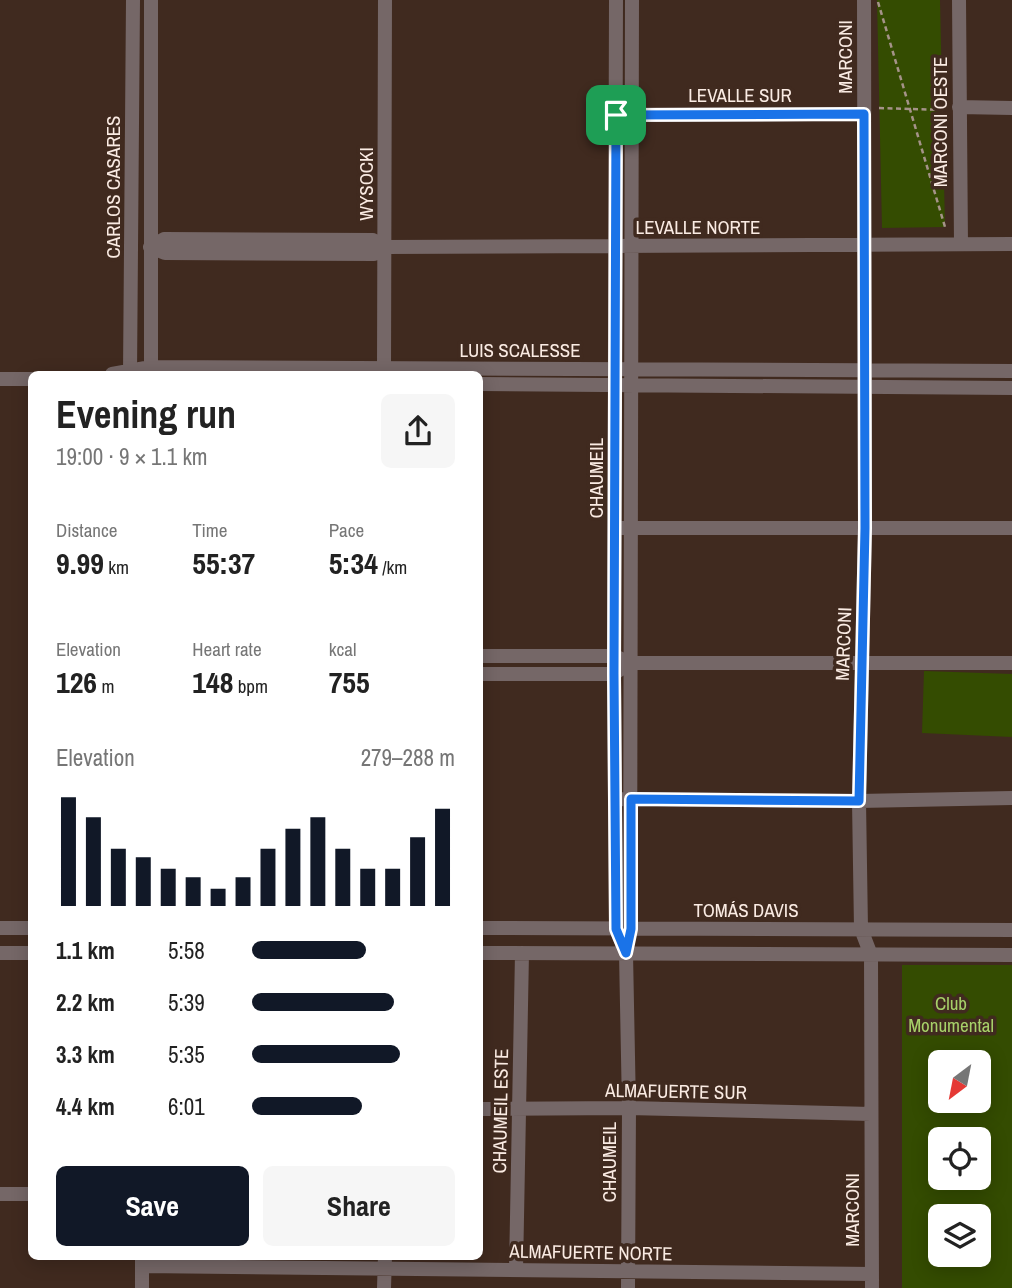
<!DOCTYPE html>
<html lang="en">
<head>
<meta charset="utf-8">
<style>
	:root { --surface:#fff; --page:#f6f6f6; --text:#222; --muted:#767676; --accent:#111827 }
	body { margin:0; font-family:"Archivo Narrow",sans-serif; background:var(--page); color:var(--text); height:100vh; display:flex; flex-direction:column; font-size:26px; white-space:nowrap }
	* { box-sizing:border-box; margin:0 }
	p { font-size:23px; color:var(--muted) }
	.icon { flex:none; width:38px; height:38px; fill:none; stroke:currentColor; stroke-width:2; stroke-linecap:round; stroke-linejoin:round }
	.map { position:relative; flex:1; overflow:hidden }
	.side { position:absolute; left:28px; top:371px; width:455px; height:889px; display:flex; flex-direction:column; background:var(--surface); border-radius:10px; box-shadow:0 4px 18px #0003 }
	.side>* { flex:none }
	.needle { width:46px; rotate:212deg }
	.buttons { position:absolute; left:928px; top:1050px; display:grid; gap:14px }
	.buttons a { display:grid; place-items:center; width:63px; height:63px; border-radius:10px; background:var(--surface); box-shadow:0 4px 18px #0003; font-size:35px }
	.pin { position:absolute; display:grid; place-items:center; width:60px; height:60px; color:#fff; margin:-30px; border-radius:14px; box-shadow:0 4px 10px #0006 }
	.round { display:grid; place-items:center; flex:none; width:74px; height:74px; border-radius:10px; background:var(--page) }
	.overview { display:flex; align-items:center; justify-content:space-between; height:119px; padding:0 28px }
	h1 { font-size:38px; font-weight:700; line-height:52px }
	.metrics { display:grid; grid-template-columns:repeat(3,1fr); gap:10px; height:119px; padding:7px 28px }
	.metrics div { display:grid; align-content:center }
	.metrics b { font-size:30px; font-weight:700 }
	.metrics small { font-size:19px; font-weight:400 }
	.metrics p { font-size:19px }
	.chart { height:196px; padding:14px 28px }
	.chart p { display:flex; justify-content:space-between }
	.chart svg { width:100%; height:126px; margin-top:7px; stroke:var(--accent); stroke-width:6 }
	.button { display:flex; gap:14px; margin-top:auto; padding:14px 28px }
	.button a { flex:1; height:80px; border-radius:10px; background:var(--accent); color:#fff; font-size:28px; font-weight:700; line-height:80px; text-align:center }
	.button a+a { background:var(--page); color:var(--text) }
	ul { padding:0 28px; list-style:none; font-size:23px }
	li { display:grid; grid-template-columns:112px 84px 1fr; align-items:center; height:52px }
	li i { height:18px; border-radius:9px; background:var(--accent) }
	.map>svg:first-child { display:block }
	.green { fill:#344c01; fill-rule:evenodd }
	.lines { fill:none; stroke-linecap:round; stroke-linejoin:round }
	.path { stroke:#a59389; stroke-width:2.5; stroke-dasharray:5 3.5; stroke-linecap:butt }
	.minor { stroke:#756767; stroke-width:14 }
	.route-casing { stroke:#fff; stroke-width:14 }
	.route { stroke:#1a73e8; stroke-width:9 }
	.labels { text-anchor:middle; stroke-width:7; stroke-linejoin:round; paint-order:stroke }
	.street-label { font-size:19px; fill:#faebe3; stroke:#402a1f }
	.park-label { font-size:19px; fill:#a7d169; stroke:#402a1f }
</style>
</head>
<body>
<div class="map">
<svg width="1012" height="1288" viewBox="0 0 1012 1288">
	<rect width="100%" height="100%" fill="#402a1f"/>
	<path class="green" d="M877,0H940L945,227L882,228Z
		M924,671L1012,674V737L922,733Z
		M902,965H1012V1288H902ZM978,1062V1101H940V1062ZM940,1139H978V1178H940ZM940,1216H978V1255H940Z"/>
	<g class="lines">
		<path class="path" d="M878,2L945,227
			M879,108L943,110"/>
		<path class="minor" d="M151,0V374
			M616,0L614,674L616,929L626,953L630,929L632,0
			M864,0L865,528L859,801L861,929L871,955L872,1288
			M959,0L961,244
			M959,107L1012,108
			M624,115L864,114
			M385,247L374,254L165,253L150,247L164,239L373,240L385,247L1012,244
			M384,368L385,0
			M112,374L151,367L1012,371
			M130,374L133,0
			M0,379H32
			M480,384L1012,388
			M621,528H1012
			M480,656H615L629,663H1012
			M480,674H614L622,668
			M621,799L859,801L1012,798
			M0,928H32
			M480,928L1012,930
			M0,953H32
			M480,953L1012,955
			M626,953L629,1108L628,1288
			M480,1109L629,1108L871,1114
			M0,1194H32
			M142,1258V1288
			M142,1266L872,1274
			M516,1270L522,953
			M384,1288L385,1256"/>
	</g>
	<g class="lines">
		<g class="route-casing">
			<path id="route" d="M864,114L865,528L859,801L631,799V929L626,953L616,929L614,674L616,115Z"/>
		</g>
		<use href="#route" class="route"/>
	</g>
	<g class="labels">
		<g class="street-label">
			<text transform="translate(845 57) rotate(-90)" y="7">MARCONI</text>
			<text x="740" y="102">LEVALLE SUR</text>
			<text transform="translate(940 122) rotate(-90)" y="7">MARCONI OESTE</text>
			<text transform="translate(366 184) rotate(-90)" y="7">WYSOCKI</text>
			<text transform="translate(113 187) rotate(-90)" y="7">CARLOS CASARES</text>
			<text x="698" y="234">LEVALLE NORTE</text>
			<text x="520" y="357">LUIS SCALESSE</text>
			<text transform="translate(596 478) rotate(-90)" y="7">CHAUMEIL</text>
			<text transform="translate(843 644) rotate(-88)" y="7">MARCONI</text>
			<text x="746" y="917">TOMÁS DAVIS</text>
			<text transform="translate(676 1091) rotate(1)" y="7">ALMAFUERTE SUR</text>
			<text transform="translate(500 1111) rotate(-89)" y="7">CHAUMEIL ESTE</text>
			<text transform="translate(609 1162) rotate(-90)" y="7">CHAUMEIL</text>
			<text transform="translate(852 1210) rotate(-90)" y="7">MARCONI</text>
			<text transform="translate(591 1252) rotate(1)" y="7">ALMAFUERTE NORTE</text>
		</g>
		<g class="park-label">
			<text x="951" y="1010">Club<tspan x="951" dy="22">Monumental</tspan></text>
		</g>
	</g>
</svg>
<div class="buttons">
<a><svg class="needle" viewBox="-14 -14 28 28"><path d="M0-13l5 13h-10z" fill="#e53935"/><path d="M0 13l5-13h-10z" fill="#767676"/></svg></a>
<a><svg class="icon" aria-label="locate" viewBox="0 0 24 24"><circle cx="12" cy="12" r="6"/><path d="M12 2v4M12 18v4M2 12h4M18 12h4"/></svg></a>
<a><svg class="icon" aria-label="layers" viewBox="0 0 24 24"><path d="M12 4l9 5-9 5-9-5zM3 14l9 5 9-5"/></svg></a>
</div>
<div class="pin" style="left:616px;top:115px;background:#1e9e55"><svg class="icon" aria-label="arrive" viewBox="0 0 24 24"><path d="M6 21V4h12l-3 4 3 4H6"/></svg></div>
<section class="side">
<div class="overview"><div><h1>Evening run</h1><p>19:00 · 9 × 1.1 km</p></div><a class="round"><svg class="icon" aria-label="share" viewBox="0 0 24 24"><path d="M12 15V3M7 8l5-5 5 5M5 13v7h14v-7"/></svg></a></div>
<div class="metrics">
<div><p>Distance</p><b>9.99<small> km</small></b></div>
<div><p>Time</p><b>55:37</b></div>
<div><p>Pace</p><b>5:34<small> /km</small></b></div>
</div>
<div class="metrics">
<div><p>Elevation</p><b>126<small> m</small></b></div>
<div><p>Heart rate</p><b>148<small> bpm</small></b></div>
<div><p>kcal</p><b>755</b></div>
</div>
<div class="chart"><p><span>Elevation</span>279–288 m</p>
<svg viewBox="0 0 160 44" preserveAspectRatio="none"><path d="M5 44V6M15 44V13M25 44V24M35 44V27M45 44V31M55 44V34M65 44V38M75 44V34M85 44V24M95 44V17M105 44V13M115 44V24M125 44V31M135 44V31M145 44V20M155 44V10"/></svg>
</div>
<ul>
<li><b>1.1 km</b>5:58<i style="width:56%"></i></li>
<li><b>2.2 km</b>5:39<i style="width:70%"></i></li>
<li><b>3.3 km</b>5:35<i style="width:73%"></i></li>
<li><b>4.4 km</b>6:01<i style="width:54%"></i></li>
</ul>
<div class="button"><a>Save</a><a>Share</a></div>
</section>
</div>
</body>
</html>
